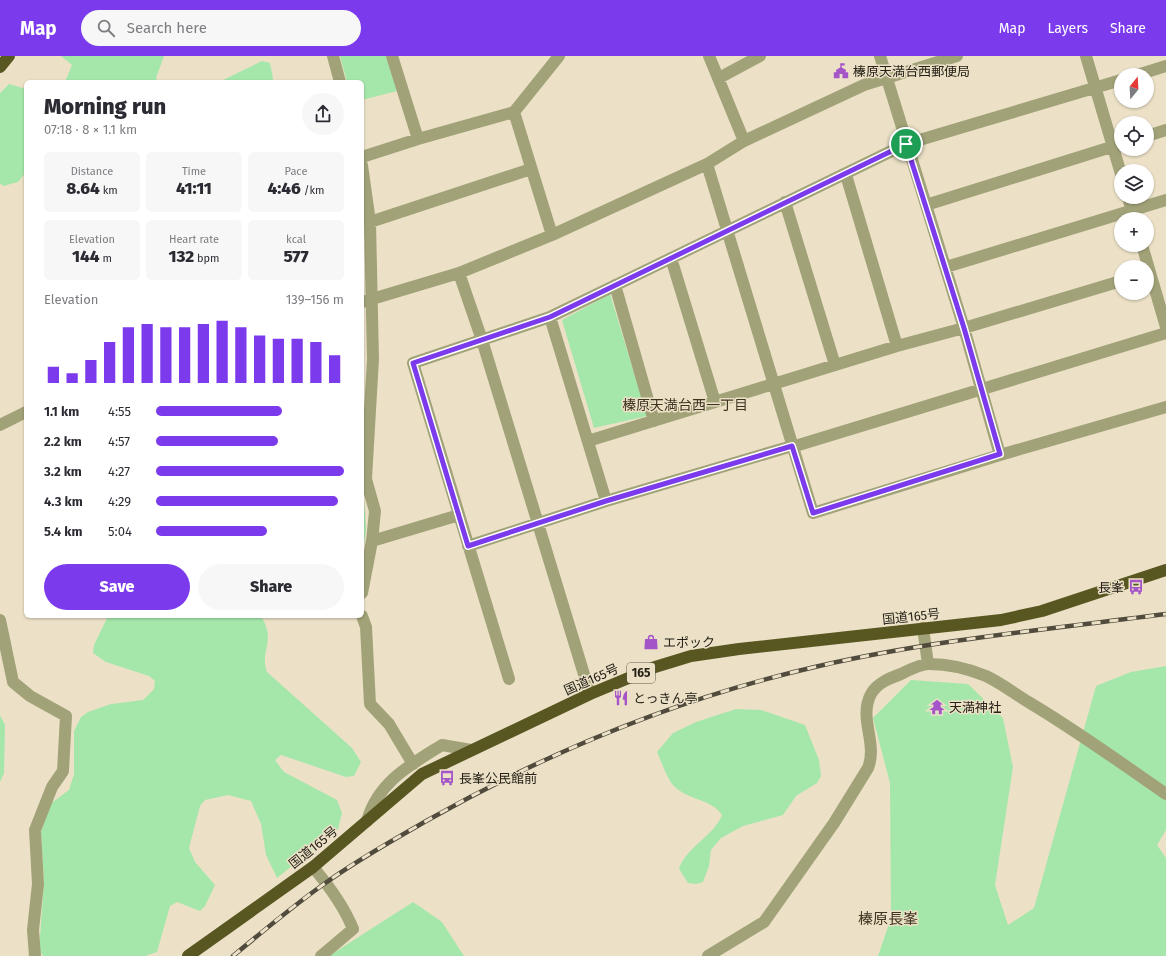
<!DOCTYPE html>
<html lang="en">
<head>
<meta charset="utf-8">
<style>
	:root { --surface:#fff; --page:#f7f7f7; --text:#2b2b33; --muted:#7c7c81; --accent:#7c3aed }
	body { margin:0; font-family:"Fira Sans","Noto Sans JP",sans-serif; background:var(--page); color:var(--text); height:100vh; display:flex; flex-direction:column; font-size:15px; white-space:nowrap }
	* { box-sizing:border-box; margin:0 }
	p { font-size:13px; color:var(--muted) }
	.icon { flex:none; width:22px; height:22px; fill:none; stroke:currentColor; stroke-width:2; stroke-linecap:round; stroke-linejoin:round }
	.map { position:relative; flex:1; overflow:hidden }
	.drawer { position:absolute; left:24px; top:24px; width:340px; height:538px; display:flex; flex-direction:column; background:var(--surface); border-radius:6px; box-shadow:0 1px 3px #0004 }
	.drawer>* { flex:none }
	.needle { width:26px; rotate:18deg }
	.buttons { position:absolute; left:1114px; top:12px; display:grid; gap:8px }
	.buttons a { display:grid; place-items:center; width:40px; height:40px; border-radius:50%; background:var(--surface); box-shadow:0 1px 3px #0004; font-size:20px }
	.pin { position:absolute; display:grid; place-items:center; width:34px; height:34px; color:#fff; margin:-17px; border:2px solid #fff; border-radius:50%; box-shadow:0 1px 4px #0007 }
	.round { display:grid; place-items:center; flex:none; width:42px; height:42px; border-radius:21px; background:var(--page) }
	.overview { display:flex; align-items:center; justify-content:space-between; height:68px; padding:0 20px }
	h1 { font-size:22px; font-weight:800; line-height:30px }
	.figures { display:grid; grid-template-columns:repeat(3,1fr); gap:6px; height:68px; padding:4px 20px }
	.figures div { display:grid; align-content:center; border-radius:6px; background:var(--page); text-align:center }
	.figures b { font-size:17px; font-weight:800 }
	.figures small { font-size:11px; font-weight:400 }
	.figures p { font-size:11px }
	.chart { height:112px; padding:8px 20px }
	.chart p { display:flex; justify-content:space-between }
	.chart svg { width:100%; height:72px; margin-top:4px; stroke:var(--accent); stroke-width:6 }
	.cta { display:flex; gap:8px; margin-top:auto; padding:8px 20px }
	.cta a { flex:1; height:46px; border-radius:24px; background:var(--accent); color:#fff; font-size:16px; font-weight:800; line-height:46px; text-align:center }
	.cta a+a { background:var(--page); color:var(--text) }
	ul { padding:0 20px; list-style:none; font-size:13px }
	li { display:grid; grid-template-columns:64px 48px 1fr; align-items:center; height:30px }
	li i { height:10px; border-radius:5px; background:var(--accent) }
	header { display:flex; align-items:center; gap:24px; box-sizing:border-box; height:56px; padding:0 20px; background:var(--accent); color:#fff }
	header strong { font-size:19px }
	nav { display:flex; gap:22px; margin-inline-start:auto; font-size:14px }
	.search { width:280px; height:36px; background:var(--page); display:flex; align-items:center; gap:10px; box-sizing:border-box; padding:0 14px; border-radius:22px; color:var(--muted); font-size:15px }
	.map>svg:first-child { display:block }
	.green { fill:#a5e7aa }
	.lines { fill:none; stroke-linecap:round; stroke-linejoin:round }
	.minor { stroke:#a2a279; stroke-width:12 }
	.highway { stroke:#595721; stroke-width:12 }
	.rail-casing { stroke:#504b3d; stroke-width:4.5 }
	.rail { stroke:#ece1c7; stroke-width:3; stroke-dasharray:9; stroke-linecap:butt }
	.route-casing { stroke:#fff; stroke-width:8 }
	.route { stroke:#7c3aed; stroke-width:5 }
	.labels { text-anchor:middle; stroke-width:3; stroke-linejoin:round; paint-order:stroke }
	.shield { fill:#ece1c7; stroke:#615b4c; stroke-width:1 }
	.shield-label { font-size:12px; font-weight:bold; fill:#252117 }
	.poi-label { font-size:13px; fill:#252117; stroke:#ece1c7; text-anchor:start }
	.street-label { font-size:13px; fill:#252117; stroke:#ece1c7 }
	.neighbourhood-label { font-size:14px; fill:#3e3520; stroke:#ece1c7 }
	.quarter-label { font-size:15px; fill:#3e3520; stroke:#ece1c7 }
</style>
</head>
<body>
<header>
<strong>Map</strong>
<div class="search"><svg class="icon" aria-label="search" viewBox="0 0 24 24"><circle cx="10" cy="10" r="6"/><path d="M15 15l6 6"/></svg>Search here</div>
<nav><a>Map</a><a>Layers</a><a>Share</a></nav>
</header>
<div class="map">
<svg width="1166" height="900" viewBox="0 0 1166 900">
	<rect width="100%" height="100%" fill="#ece1c7"/>
	<path class="green" d="M61,0H164L156,22L158,26H65L72,9Z
		M340,0H386L397,35L362,44V26H347Z
		M262,5L270,7L273,22L272,26H219Z
		M9,28L26,33V116L18,126L3,130L0,127V37Z
		M610,238L647,360L594,372L562,264Z
		M362,441L364,443L366,473L362,505Z
		M108,560H261C277,586 259,594 267,616L352,692L361,706L354,720L346,721L281,699L275,704L284,716L337,744L342,757L338,773L277,822L266,799L261,768L251,745L228,739L205,744L200,750L189,792L195,806L215,829L205,850L200,855L177,846L170,850L157,896L145,900H43L39,894L44,826L41,776L50,748L69,734L74,718V675L81,661L88,656L111,648L143,644L154,633L155,625L149,620L106,606L93,597L94,589Z
		M1166,610V774L1157,789L1166,802V900H878L891,862L890,727L873,662L911,624L968,628L1003,662L1013,711L995,829L1008,869L1034,852L1096,630L1131,616Z
		M736,653L761,654L805,669L819,704L821,720L817,727L796,740L783,759L743,770L721,782L711,794L709,810L703,826L696,828L688,827L679,813C686,791 713,781 722,759C712,743 687,744 674,730C667,723 661,705 657,696L673,677L696,666Z
		M0,659L5,669L4,717L0,726Z
		M413,846L442,866L464,900H329Z"/>
	<g class="lines">
		<path class="minor" d="M333,0L340,26
			M392,0L418,83
			M709,0L744,85
			M880,0L964,272L1000,399
			M1086,0L1121,118
			M1137,19L1166,10
			M719,22L760,0
			M514,56L552,179
			M1147,80L1166,74
			M362,101L418,83L514,56L559,0
			M707,108L813,457L1000,399L1166,351
			M362,109L370,166L373,303L366,423L375,455L372,485L362,537
			M846,119L897,290
			M1128,141L1134,163
			M785,146L835,309
			M926,149L1121,88
			M370,166L531,113
			M1142,189L1166,271
			M671,202L715,346
			M946,211L1166,144
			M459,217L482,284L590,638
			M615,229L654,365
			M362,246L459,217L552,179L707,108L744,85L864,29L957,0
			M550,261L606,445
			M0,369L26,356
			M588,385L897,290L964,272L1121,225
			M792,391L1166,277
			M372,485L459,459
			M468,490L606,445L792,390
			M362,560L366,571L370,648L389,668L413,708
			M0,564L13,626L30,640L66,660L63,715L52,731L35,774L38,828L33,874L35,900
			M923,572L928,608
			M509,623L413,307L550,261L906,88L1121,24
			M367,765C378,726 410,709 442,689L471,694
			M313,811C329,830 344,850 353,873L321,900
			M708,900L764,866L834,767L868,712C878,687 858,662 871,638C877,627 890,622 901,618C909,614 920,608 929,608C947,608 969,613 986,620C1001,627 1015,638 1030,647C1077,675 1121,707 1166,738"/>
		<path class="highway" d="M0,11L9,0
			M188,900L313,811L422,718L590,638L655,611L691,600L739,593L1001,564L1042,555L1166,514"/>
		<g class="rail-casing">
			<path id="rail" d="M233,900C263,875 293,850 324,828C357,804 393,784 428,764C550,695 682,641 819,610C933,584 1050,573 1166,558"/>
		</g>
		<use href="#rail" class="rail"/>
	</g>
	<g class="lines">
		<g class="route-casing">
			<path id="route" d="M906,88L964,272L1000,398L813,457L792,390L606,445L468,490L413,307L550,261Z"/>
		</g>
		<use href="#route" class="route"/>
	</g>
	<defs>
		<g id="civic-bare" transform="scale(1.2)"><path d="M-.6-6.5H3V-4.5H.6V-3L4-1V1h2V6H-6V1h2V-1L-.6-3ZM-1.2 2.5V6h2.4V2.5Z" fill="#a455c7" stroke="#ece1c7" stroke-width="2.5" paint-order="stroke"/></g>
		<g id="bus-bare" transform="scale(1.2)"><path d="M-5-6H5V4H4V6H2V4H-2V6H-4V4H-5ZM-3.5-4V0h7V-4ZM-3.5 1.2v1.5H-2V1.2ZM2 1.2v1.5H3.5V1.2Z" fill="#a455c7" stroke="#ece1c7" stroke-width="2.5" paint-order="stroke"/></g>
		<g id="shop-bare" transform="scale(1.2)"><path d="M-5-2.5h2.3a2.7 3.5 0 0 1 5.4 0H5L5.5 6h-11ZM-1.5-2.5h3a1.5 2.3 0 0 0-3 0Z" fill="#a455c7" stroke="#ece1c7" stroke-width="2.5" paint-order="stroke"/></g>
		<g id="restaurant-bare" transform="scale(1.2)"><path d="M-5-6h1v4h1v-4h1v4h1v-4h1v5L-1.5 .5V6h-2V.5L-5-1ZM5-6V6H3V1.5H1.5Q1.5-4 5-6Z" fill="#a455c7" stroke="#ece1c7" stroke-width="2.5" paint-order="stroke"/></g>
		<g id="temple-bare" transform="scale(1.2)"><path d="M0-6L5-2H3V0L6.5 2.5H4V6H1.5V3h-3V6H-4V2.5H-6.5L-3 0V-2H-5Z" fill="#a455c7" stroke="#ece1c7" stroke-width="2.5" paint-order="stroke"/></g>
	</defs>
	<g fill-rule="evenodd">
		<use href="#civic-bare" x="841" y="15"/>
		<use href="#bus-bare" x="1136" y="531"/>
		<use href="#shop-bare" x="651" y="586"/>
		<use href="#restaurant-bare" x="621" y="642"/>
		<use href="#temple-bare" x="937" y="651"/>
		<use href="#bus-bare" x="447" y="722"/>
	</g>
	<g class="labels">
		<rect class="shield" x="627" y="607" width="28" height="20" rx="3"/>
		<g class="shield-label">
			<text x="641" y="621">165</text>
		</g>
		<g class="poi-label">
			<text x="853" y="20">榛原天満台西郵便局</text>
			<text x="1124" y="536" text-anchor="end">長峯</text>
			<text x="663" y="591">エポック</text>
			<text x="633" y="647">とっきん亭</text>
			<text x="949" y="656">天満神社</text>
			<text x="459" y="727">長峯公民館前</text>
		</g>
		<g class="street-label">
			<text transform="translate(911 560) rotate(-6)" y="5">国道165号</text>
			<text transform="translate(591 623) rotate(-24)" y="5">国道165号</text>
			<text transform="translate(313 791) rotate(-39)" y="5">国道165号</text>
		</g>
		<g class="neighbourhood-label">
			<text x="685" y="354">榛原天満台西一丁目</text>
		</g>
		<g class="quarter-label">
			<text x="888" y="868">榛原長峯</text>
		</g>
	</g>
</svg>
<div class="buttons">
<a><svg class="needle" viewBox="-14 -14 28 28"><path d="M0-13l5 13h-10z" fill="#e53935"/><path d="M0 13l5-13h-10z" fill="#7c7c81"/></svg></a>
<a><svg class="icon" aria-label="locate" viewBox="0 0 24 24"><circle cx="12" cy="12" r="6"/><path d="M12 2v4M12 18v4M2 12h4M18 12h4"/></svg></a>
<a><svg class="icon" aria-label="layers" viewBox="0 0 24 24"><path d="M12 4l9 5-9 5-9-5zM3 14l9 5 9-5"/></svg></a>
<a>+</a>
<a>−</a>
</div>
<div class="pin" style="left:906px;top:88px;background:#1e9e55"><svg class="icon" aria-label="arrive" viewBox="0 0 24 24"><path d="M6 21V4h12l-3 4 3 4H6"/></svg></div>
<section class="drawer">
<div class="overview"><div><h1>Morning run</h1><p>07:18 · 8 × 1.1 km</p></div><a class="round"><svg class="icon" aria-label="share" viewBox="0 0 24 24"><path d="M12 15V3M7 8l5-5 5 5M5 13v7h14v-7"/></svg></a></div>
<div class="figures">
<div><p>Distance</p><b>8.64<small> km</small></b></div>
<div><p>Time</p><b>41:11</b></div>
<div><p>Pace</p><b>4:46<small> /km</small></b></div>
</div>
<div class="figures">
<div><p>Elevation</p><b>144<small> m</small></b></div>
<div><p>Heart rate</p><b>132<small> bpm</small></b></div>
<div><p>kcal</p><b>577</b></div>
</div>
<div class="chart"><p><span>Elevation</span>139–156 m</p>
<svg viewBox="0 0 160 44" preserveAspectRatio="none"><path d="M5 44V34M15 44V38M25 44V30M35 44V19M45 44V10M55 44V8M65 44V10M75 44V10M85 44V8M95 44V6M105 44V10M115 44V15M125 44V17M135 44V17M145 44V19M155 44V27"/></svg>
</div>
<ul>
<li><b>1.1 km</b>4:55<i style="width:67%"></i></li>
<li><b>2.2 km</b>4:57<i style="width:65%"></i></li>
<li><b>3.2 km</b>4:27<i style="width:100%"></i></li>
<li><b>4.3 km</b>4:29<i style="width:97%"></i></li>
<li><b>5.4 km</b>5:04<i style="width:59%"></i></li>
</ul>
<div class="cta"><a>Save</a><a>Share</a></div>
</section>
</div>
</body>
</html>
